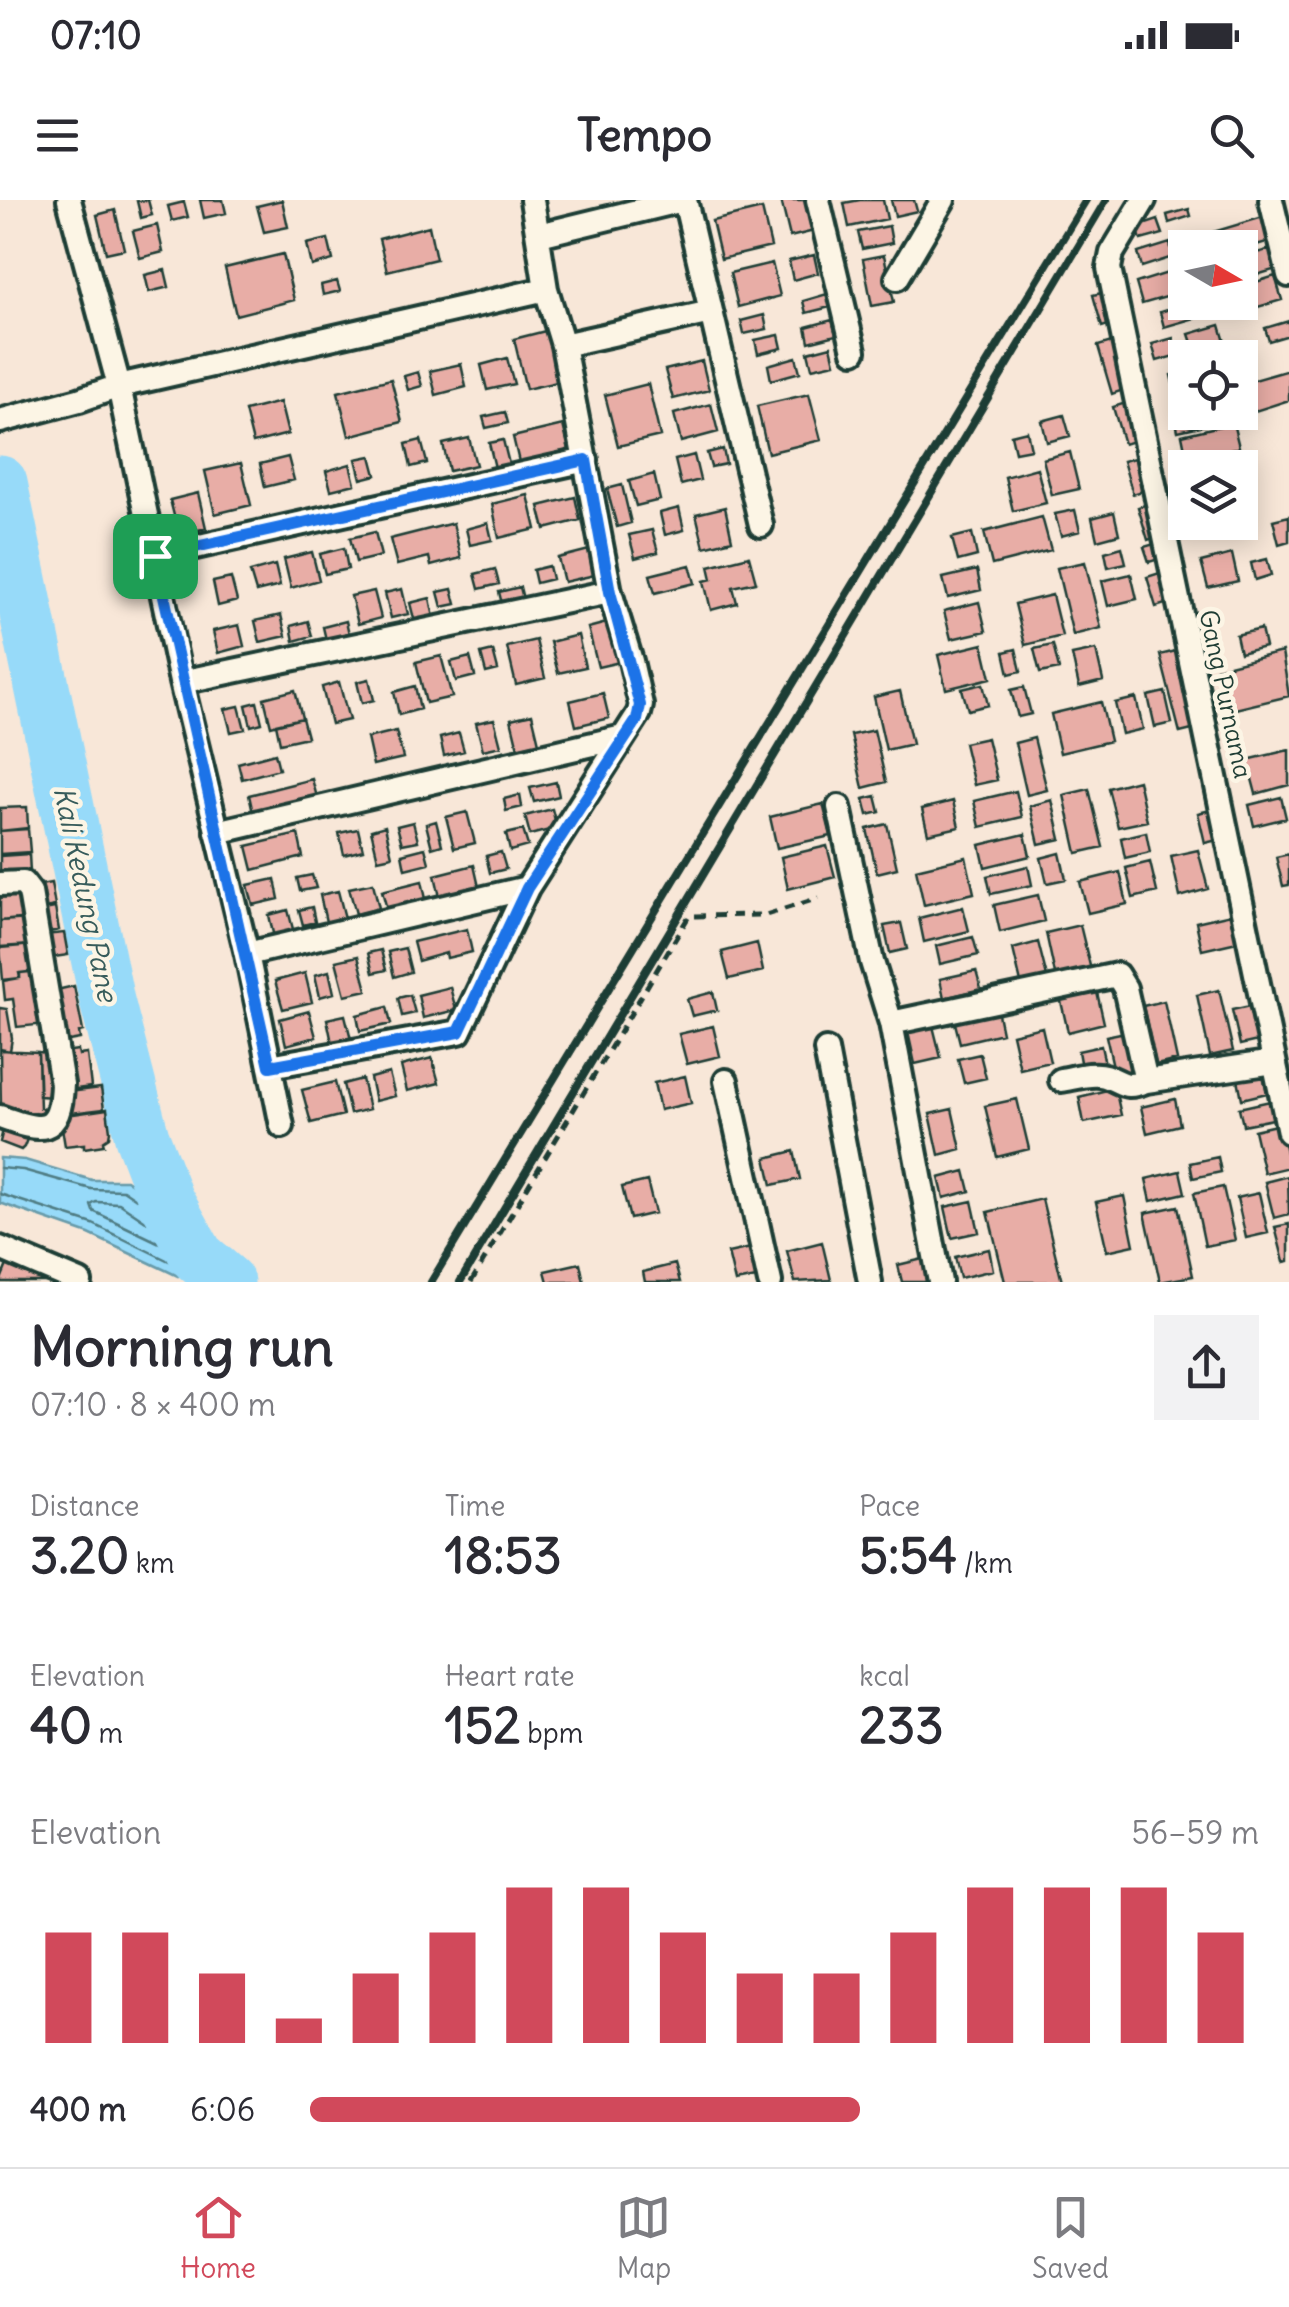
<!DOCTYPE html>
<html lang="en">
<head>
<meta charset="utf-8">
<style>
	:root { --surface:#fff; --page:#f2f2f3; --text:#2b2b33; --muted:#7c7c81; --line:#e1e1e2; --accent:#d1495b }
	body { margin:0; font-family:Delius,sans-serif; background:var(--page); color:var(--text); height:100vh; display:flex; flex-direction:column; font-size:38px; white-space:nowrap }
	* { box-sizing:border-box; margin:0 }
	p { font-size:32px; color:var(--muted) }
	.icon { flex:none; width:55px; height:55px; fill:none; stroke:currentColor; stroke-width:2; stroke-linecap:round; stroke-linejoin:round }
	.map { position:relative; height:1082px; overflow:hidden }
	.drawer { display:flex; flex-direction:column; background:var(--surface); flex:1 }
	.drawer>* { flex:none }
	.needle { width:65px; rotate:99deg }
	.buttons { position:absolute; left:1168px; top:30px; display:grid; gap:20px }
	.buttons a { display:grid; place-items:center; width:90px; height:90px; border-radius:0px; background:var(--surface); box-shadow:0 5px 25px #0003; font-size:50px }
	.pin { position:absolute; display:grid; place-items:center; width:85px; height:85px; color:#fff; margin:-42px; border-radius:20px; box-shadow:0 5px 15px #0006 }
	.round { display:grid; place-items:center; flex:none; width:105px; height:105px; border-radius:0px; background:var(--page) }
	.overview { display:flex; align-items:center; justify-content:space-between; height:170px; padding:0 30px }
	h1 { font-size:55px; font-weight:800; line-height:75px }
	.figures { display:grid; grid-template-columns:repeat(3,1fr); gap:15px; height:170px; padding:10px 30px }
	.figures div { display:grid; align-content:center }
	.figures b { font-size:50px; font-weight:800 }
	.figures small { font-size:28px; font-weight:400 }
	.figures p { font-size:28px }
	.chart { height:280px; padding:20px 30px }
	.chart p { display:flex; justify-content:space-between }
	.chart svg { width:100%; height:180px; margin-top:10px; stroke:var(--accent); stroke-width:6 }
	ul { padding:0 30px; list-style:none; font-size:32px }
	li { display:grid; grid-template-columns:160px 120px 1fr; align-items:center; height:75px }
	li i { height:25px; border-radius:12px; background:var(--accent) }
	.status { display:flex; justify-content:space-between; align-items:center; height:70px; padding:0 50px; background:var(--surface); direction:ltr }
	.status svg { height:28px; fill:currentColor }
	header { display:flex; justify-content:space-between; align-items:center; height:130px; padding:0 30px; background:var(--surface); font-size:45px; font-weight:800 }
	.tabs { display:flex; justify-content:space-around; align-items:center; height:140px; border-top:2px solid var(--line); background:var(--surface); font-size:28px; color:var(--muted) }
	.tabs a { display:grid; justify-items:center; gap:5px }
	.tabs .on { color:var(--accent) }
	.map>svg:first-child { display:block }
	.water { fill:#97daf9; stroke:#679baa; stroke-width:2.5 }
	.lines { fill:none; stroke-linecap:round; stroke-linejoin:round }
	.shore { stroke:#4f7c83; stroke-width:2.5 }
	.river { stroke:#97daf9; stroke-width:55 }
	.building { fill:#e8ada6; stroke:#1f3d34; stroke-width:2.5 }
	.minor-casing { stroke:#1f3d34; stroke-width:30 }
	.path { stroke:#1f3d34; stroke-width:5; stroke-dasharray:10 8; stroke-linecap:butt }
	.minor { stroke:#fcf5e5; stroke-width:22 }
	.rail { stroke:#1f3d34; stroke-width:8 }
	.route-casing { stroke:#fff; stroke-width:20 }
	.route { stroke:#1a73e8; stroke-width:12 }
	.labels { text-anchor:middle; stroke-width:9; stroke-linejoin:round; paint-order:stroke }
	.street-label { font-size:25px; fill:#1f3d34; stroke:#fcf5e5 }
	.water-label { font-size:28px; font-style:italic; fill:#375c5b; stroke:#fcf5e5 }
</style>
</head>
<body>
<div class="status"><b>07:10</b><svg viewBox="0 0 49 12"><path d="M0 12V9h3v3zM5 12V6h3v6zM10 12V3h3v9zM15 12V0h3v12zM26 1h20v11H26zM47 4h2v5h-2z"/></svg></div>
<header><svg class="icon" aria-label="menu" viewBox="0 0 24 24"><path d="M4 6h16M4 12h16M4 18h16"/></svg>Tempo<svg class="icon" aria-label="search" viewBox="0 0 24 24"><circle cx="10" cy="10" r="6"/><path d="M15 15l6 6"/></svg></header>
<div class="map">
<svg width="1289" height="1082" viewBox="0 0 1289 1082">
	<rect width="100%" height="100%" fill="#f8e7d8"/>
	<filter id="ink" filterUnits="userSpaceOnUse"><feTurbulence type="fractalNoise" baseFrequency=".01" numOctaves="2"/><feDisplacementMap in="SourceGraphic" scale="20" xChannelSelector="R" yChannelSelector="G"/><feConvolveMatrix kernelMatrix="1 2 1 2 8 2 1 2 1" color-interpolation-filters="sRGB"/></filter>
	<g filter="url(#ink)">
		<path class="water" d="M0,958L25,960L92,980H126L193,1025L215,1059L178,1076L89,1034L0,1003Z"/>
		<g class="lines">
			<path class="shore" d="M0,968L23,970L91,989L123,990L185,1032L198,1054L177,1065L93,1024L0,994
				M96,1002L119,1003L171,1038L172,1044L166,1046L93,1011L91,1005Z"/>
			<path class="river" d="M0,283L107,801L142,937L166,1000L197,1056L227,1082"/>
		</g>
		<path class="building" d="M148,0L152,15L141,18L137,1Z
			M200,0H223L226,13L204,18Z
			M282,0L288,27L264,32L257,6Z
			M781,0H807L814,31L790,37Z
			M860,0H883L887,19L849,27L844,3Z
			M891,0H914L917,11L895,16Z
			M184,2L188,17L172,21L168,6Z
			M762,9L771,47L721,59L712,21Z
			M1189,9L1191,16L1169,23L1167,15Z
			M115,10L124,49L106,53L97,15Z
			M1263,17L1270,41L1240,50L1218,48L1213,32Z
			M1158,20L1163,34L1141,40L1137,27Z
			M157,25L163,52L140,58L133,31Z
			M429,26L436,59L387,71L379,39Z
			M889,26L892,43L862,49L858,32Z
			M328,39L333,60L312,66L307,44Z
			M1170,43L1173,57L1142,67L1138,53Z
			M1274,48L1280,68L1240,80V58Z
			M283,54L294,100L236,115L225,68Z
			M814,55L818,73L793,80L789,61Z
			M884,55L894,102L872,106L863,59Z
			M772,63L780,96L738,107L730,73Z
			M165,70L169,87L149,92L145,75Z
			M1177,70L1184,92L1142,104L1136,83Z
			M1275,76L1282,100L1244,111L1240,87Z
			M337,81L340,91L323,95L321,85Z
			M1110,91L1119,122L1102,127L1093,95Z
			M827,94L830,107L806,113L803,101Z
			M1191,102H1198L1202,116L1164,127L1160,112Z
			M764,115L767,129L744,134L741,121Z
			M832,120L836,135L809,142L806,127Z
			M1289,121V135L1269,141L1265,128Z
			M1220,125L1225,142L1195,152L1189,134Z
			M553,129L566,180L526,189L514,139Z
			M779,135L782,148L758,154L755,140Z
			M1173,138L1178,155L1157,161L1152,144Z
			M1118,140L1132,187L1112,194L1098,146Z
			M831,146L835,163L812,168L808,152Z
			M796,157L800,172L771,180L768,165Z
			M507,158L514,184L487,190L481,165Z
			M702,161L709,190L673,199L665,170Z
			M461,164L466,187L436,195L430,171Z
			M1289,170V200L1252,212L1244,183Z
			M1185,171V202L1178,204L1171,175Z
			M418,172L422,186L408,190L404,176Z
			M391,179L402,222L349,236L338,192Z
			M648,184L660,236L618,246L605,195Z
			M809,194L821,240L768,253L757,206Z
			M1132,201L1143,238L1124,244L1113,207Z
			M280,202L288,234L253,243L245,211Z
			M711,204L718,232L681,242L674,214Z
			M1185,209V212H1216L1219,222L1178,231L1174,212Z
			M505,212L508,223L486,228L483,217Z
			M1064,215L1070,236L1047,242L1042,221Z
			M1233,223L1239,247L1187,259L1182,235Z
			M563,225L569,250L519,262L513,237Z
			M1027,231L1031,249L1015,252L1011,235Z
			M469,238L476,265L449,271L443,244Z
			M421,240L427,263L411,267L406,244Z
			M503,240L509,264L495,268L489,243Z
			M723,249L726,264L711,267L707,253Z
			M1070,252L1079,289L1052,295L1043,259Z
			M694,255L700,280L681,285L675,260Z
			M371,256L376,275L361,279L356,259Z
			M1142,256L1152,288L1133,294L1123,261Z
			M288,257L294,280L265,287L260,264Z
			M241,263L251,305L215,314L205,271Z
			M350,264L355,284L331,290L326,271Z
			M1037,268L1046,303L1013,311L1005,277Z
			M654,274L660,300L636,306L629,281Z
			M622,285L631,323L617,327L607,289Z
			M198,293L206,328L179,335L170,300Z
			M528,295L536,329L499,338L492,304Z
			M575,297L580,320L545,329L539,306Z
			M1154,302L1163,335L1148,340L1138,307Z
			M725,307L732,340L704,347L696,314Z
			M679,308L684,330L665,335L660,313Z
			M1075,310L1080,331L1061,336L1055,314Z
			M1114,312L1119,334L1097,340L1092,318Z
			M1240,314L1243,327L1210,334L1207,322H1240Z
			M1289,316V341L1279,344L1273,320Z
			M1042,317L1051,350L992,365L984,332Z
			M453,323L461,358L431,366L429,357L397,365L390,339Z
			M488,323L492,340L470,345L466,329Z
			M652,330L658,352L635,358L629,335Z
			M375,332L381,356L356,362L350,338Z
			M972,333L977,356L958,361L952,338Z
			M1161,342L1166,357L1149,362L1144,347Z
			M1122,347L1126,363L1108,367L1105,352Z
			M344,348L348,369L325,374L320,354Z
			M593,349L599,374L564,382L558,358Z
			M312,352L319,380L291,388L284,359Z
			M1232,354L1238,381L1208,388L1201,362Z
			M749,356L756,382L733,387L737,403L711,410L704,381L712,379L709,366Z
			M1267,359L1271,375L1255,380L1251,363Z
			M1085,362L1101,428L1073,435L1057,368Z
			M275,365L280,386L256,392L250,372Z
			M690,365L695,383L655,393L650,375Z
			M549,366L552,379L536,383L533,370Z
			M495,369L499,384L479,389L475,374Z
			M977,370L981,390L948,398L943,378Z
			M1169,370L1178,400L1156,407L1147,377Z
			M1131,374L1137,399L1108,406L1102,381Z
			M231,378L237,401L218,406L213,382Z
			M520,387L523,399L502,404L499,392Z
			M402,389L408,414L391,418L385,393Z
			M452,389L456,404L442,407L438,392Z
			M374,391L381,418L358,424L351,396Z
			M1052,395L1062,436L1025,445L1015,404Z
			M430,398L434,418L415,423L410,403Z
			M979,402L986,431L951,439L944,411Z
			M281,415L286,436L260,442L255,421Z
			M308,421L312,436L294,441L291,426Z
			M346,421L350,438L327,444L323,427Z
			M614,421L624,461L598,467L588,428Z
			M239,425L244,446L218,453L213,431Z
			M1261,429L1265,447L1240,453L1236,435Z
			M578,435L585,467L558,473L550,442Z
			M536,440L545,478L516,485L507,447Z
			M983,444L991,478L946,489L938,455Z
			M1053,445L1059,469L1040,473L1034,449Z
			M1016,449L1021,471L1009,474L1004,452Z
			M1184,449L1204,527L1180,533L1160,455Z
			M1096,450L1103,481L1079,487L1072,455Z
			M493,451L498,470L486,473L481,454Z
			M1282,452L1289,496L1227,511L1217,468Z
			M441,456L452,497L426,503L416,462Z
			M470,457L475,476L456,481L451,462Z
			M369,479L374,500L362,503L357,482Z
			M339,482L349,520L331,524L322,487Z
			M983,484L988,505L968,510L962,489Z
			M415,486L420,509L399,515L394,492Z
			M1024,487L1031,514L1018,517L1011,490Z
			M295,490L302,518L271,526L264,498Z
			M900,491L912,544L886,550L874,497Z
			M1165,492L1172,523L1155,527L1148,496Z
			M603,493L609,518L576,526L570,501Z
			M1136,498L1143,529L1122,534L1115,503Z
			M257,502L262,523L251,526L246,505Z
			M1101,502L1110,541L1060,553L1051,514Z
			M239,506L245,529L231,532L225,509Z
			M532,514L539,543L518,548L511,519Z
			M302,518L307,537L280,543L276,524Z
			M494,519L501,546L483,550L476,523Z
			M874,530L886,582L863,588L851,535Z
			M396,531L403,558L373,565L367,538Z
			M459,533L464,551L444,556L440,538Z
			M987,538L997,580L974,585L964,543Z
			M1034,538L1047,590L1027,595L1015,543Z
			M1289,550V585L1256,594L1247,560Z
			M275,553L279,569L242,579L238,563Z
			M312,579L317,597L253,613L249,595Z
			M1138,580L1147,621L1118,627L1108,588Z
			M556,582L559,596L534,602L530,588Z
			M1089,589L1103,647L1077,653L1064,595Z
			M1016,591L1022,617L980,627L974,601Z
			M520,595L522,607L506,611L504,599Z
			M876,596L880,612L868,615L864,599Z
			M1281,597L1286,618L1254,626L1249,605Z
			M1052,600L1061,639L1039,644L1030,606Z
			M953,601L959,627L928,634L922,609Z
			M823,604L831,636L777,648L770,617Z
			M27,607L28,628L0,631V608Z
			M1219,608L1226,638L1205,643L1198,613Z
			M552,609L557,628L530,635L525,616Z
			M467,612L475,643L454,648L446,617Z
			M436,621L442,645L432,648L426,624Z
			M413,622L418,641L402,644L397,626Z
			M887,624L897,668L877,673L867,629Z
			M385,626L392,656L378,659L371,630Z
			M28,629L30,652L0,654V631Z
			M358,629L363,650L344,655L339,633Z
			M523,630L528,646L510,651L506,634Z
			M1146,632L1150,652L1125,658L1121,638Z
			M298,634L303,657L253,670L247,646Z
			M1025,634L1030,656L985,667L980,645Z
			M827,646L835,677L788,689L781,657Z
			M425,648L429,663L405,669L402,654Z
			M1198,650L1208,689L1180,697L1171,656Z
			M501,652L506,669L490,673L486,656Z
			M1060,653L1066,679L1047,683L1041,658Z
			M29,654L30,672L0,680V656Z
			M1289,654V685L1283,686L1276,657Z
			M966,657L974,693L924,705L916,669Z
			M1150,662L1157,692L1133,698L1126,668Z
			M474,665L479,687L440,697L435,675Z
			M1028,666L1032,685L991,694L987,676Z
			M1120,672L1127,704L1088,713L1080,682Z
			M312,675L316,688L300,691L297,678Z
			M275,679L279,699L253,705L248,685Z
			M422,681L426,699L387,709L382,691Z
			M51,683L55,706L40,709L35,686Z
			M373,683L379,708L356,714L349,688Z
			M26,688L29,718L0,721V690Z
			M338,691L347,726L328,731L320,695Z
			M1038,695L1044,721L1000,732L994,705Z
			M312,707L315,722L303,725L299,710Z
			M963,707L969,731L924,742L919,718Z
			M55,708L59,730L45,733L38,711Z
			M288,710L294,733L274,738L269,715Z
			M1231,714L1237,742L1202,750L1196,722Z
			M29,719L32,745L0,747V721Z
			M901,723L907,749L890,753L884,726Z
			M1080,725L1091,770L1056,779L1046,733Z
			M467,729L472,752L447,758L446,753L418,761L413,742Z
			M64,733L68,755L47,758L44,735Z
			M973,737L978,755L940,764L936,746Z
			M1038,742L1048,781L1022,787L1013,749Z
			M757,743L763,771L729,779L722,752Z
			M33,745L36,771L19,773L20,778L3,780L0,748Z
			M405,748L411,772L394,777L388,752Z
			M381,750L386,770L373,773L368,753Z
			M358,756L367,790L345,795L336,761Z
			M40,771L47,824L17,827L13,799L5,800L3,781L20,778V773Z
			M329,771L334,793L320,797L315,775Z
			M976,771L981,789L944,798L940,779Z
			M305,773L312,802L283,809L275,781Z
			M74,786L83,831L79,832L80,839L63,842L48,792Z
			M450,787L456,810L423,818L418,795Z
			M1096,788L1104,823L1068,832L1060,797Z
			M1219,790L1233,851L1210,856L1197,795Z
			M713,792L717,810L692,816L687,799Z
			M410,795L415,813L402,816L398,798Z
			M1164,801L1177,860L1156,865L1143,806Z
			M1254,805L1262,840L1240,845L1232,810Z
			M387,807L391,824L360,831L357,815Z
			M0,808L7,809L12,838L10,851L0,849Z
			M997,809L1002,833L960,843L954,819Z
			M309,811L316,837L286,845L280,819Z
			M345,815L351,839L332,843L327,819Z
			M713,826L720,856L687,864L679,834Z
			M933,826L941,858L915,864L908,832Z
			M1042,827L1050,862L1020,869L1012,834Z
			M1130,831L1139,870L1115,875L1106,836Z
			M1101,846L1106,868L1082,873L1078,851Z
			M0,850L38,852L40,908L47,910L46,917L24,921L25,910L1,909Z
			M78,850L79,855L87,854L91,887L69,890L64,852Z
			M38,852L55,853L54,897L39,896Z
			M980,854L986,878L964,883L958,859Z
			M432,858L439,883L407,891L401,866Z
			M389,873L395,896L375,901L370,878Z
			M1263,873L1267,893L1242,899L1238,879Z
			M685,876L691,903L660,910L654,883Z
			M362,879L369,909L350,914L343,884Z
			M335,882L343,915L311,923L302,890Z
			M101,888L104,909L71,913L69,892Z
			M1115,888L1121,915L1084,923L1079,897Z
			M1017,899L1029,949L997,957L985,906Z
			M1175,899L1180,925L1147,933L1141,907Z
			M1270,901L1273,919L1243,925L1239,908Z
			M107,909L110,931L109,937L103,941L104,945L84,948V944L65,946L60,916Z
			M952,909L961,949L939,955L930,914Z
			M1280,924L1289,967L1264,973L1254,930Z
			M4,926L29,934L24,947L21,950L0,942Z
			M794,951L800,979L772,985L766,958Z
			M1218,957L1221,972L1193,978L1190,963Z
			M965,971L970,991L944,998L939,978Z
			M1180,971L1185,993L1151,1001L1146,979Z
			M1288,976L1289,1014L1274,1018L1265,982Z
			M647,981L655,1013L630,1019L622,987Z
			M1223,987L1235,1040L1205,1046L1194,993Z
			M1259,993L1268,1033L1246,1038L1237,998Z
			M1124,996L1134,1045L1107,1051L1096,1002Z
			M1042,999L1062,1082H1005L988,1012Z
			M972,1001L979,1032L952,1038L945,1007Z
			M1178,1006L1193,1076L1160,1082L1145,1013Z
			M1289,1024V1061L1284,1062L1275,1027Z
			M822,1042L831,1080L795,1082L787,1051Z
			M760,1046L767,1076L735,1082L728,1053Z
			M989,1049L993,1070L960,1078L955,1057Z
			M927,1058L933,1082H902L898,1065Z
			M9,1060L62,1082H0Z
			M580,1063L584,1082H548L545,1071Z
			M675,1064L680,1082H645L643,1072Z"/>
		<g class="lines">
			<g class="minor-casing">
				<path id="minor" d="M69,0L119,186L181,482L247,754L282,926
					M685,0L761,325
					M818,0L854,151
					M1144,0L1112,53L1109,68L1289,932
					M1271,0L1289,75
					M539,35L683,0
					M897,78L943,0
					M563,145L711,112
					M0,221L79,200L119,186L546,89
					M155,356L586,260
					M181,482L610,392
					M839,607L872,762L891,823L940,1082
					M217,632L623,537
					M0,684L23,683L30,692L62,884C60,937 41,932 0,917
					M247,754L527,688
					M891,823L1117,775L1125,788L1146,881L1274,862
					M826,850L870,1082
					M270,866L459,832L527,688L639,513L641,505L631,461L610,392L563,145L546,89L532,0
					M1061,880C1074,878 1092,872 1105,876C1124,882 1123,890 1146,881
					M726,881L770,1082
					M0,1048L80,1082"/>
			</g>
			<path class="path" d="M471,1082L689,716L766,715L819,698"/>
			<use href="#minor" class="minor"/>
			<path class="rail" d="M431,1082L1086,0
				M460,1082L1106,0"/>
		</g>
	</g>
	<g class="lines" filter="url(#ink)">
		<g class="route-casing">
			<path id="route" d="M586,260L610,392L640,505L637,520L527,688L459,832L270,866L155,356Z"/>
		</g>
		<use href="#route" class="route"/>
	</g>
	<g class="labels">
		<g class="street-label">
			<text transform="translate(1226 494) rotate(78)" y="9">Gang Purnama</text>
		</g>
		<g class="water-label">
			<text transform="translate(86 694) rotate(78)" y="10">Kali Kedung Pane</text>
		</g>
	</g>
</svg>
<div class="buttons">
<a><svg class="needle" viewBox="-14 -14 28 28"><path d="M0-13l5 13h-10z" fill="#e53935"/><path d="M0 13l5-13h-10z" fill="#7c7c81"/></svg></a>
<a><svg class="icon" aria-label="locate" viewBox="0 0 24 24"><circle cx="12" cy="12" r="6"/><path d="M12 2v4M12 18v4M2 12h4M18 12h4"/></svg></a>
<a><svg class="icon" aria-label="layers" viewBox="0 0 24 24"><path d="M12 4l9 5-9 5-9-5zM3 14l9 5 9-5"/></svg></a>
</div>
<div class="pin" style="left:155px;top:356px;background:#1e9e55"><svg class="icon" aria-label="arrive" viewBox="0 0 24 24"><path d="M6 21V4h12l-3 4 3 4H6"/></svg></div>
</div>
<section class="drawer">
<div class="overview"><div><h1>Morning run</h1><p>07:10 · 8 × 400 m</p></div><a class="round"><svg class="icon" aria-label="share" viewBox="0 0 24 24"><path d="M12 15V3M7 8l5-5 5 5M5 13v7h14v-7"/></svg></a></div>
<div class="figures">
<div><p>Distance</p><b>3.20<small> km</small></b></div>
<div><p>Time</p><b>18:53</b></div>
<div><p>Pace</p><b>5:54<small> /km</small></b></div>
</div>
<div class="figures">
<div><p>Elevation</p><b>40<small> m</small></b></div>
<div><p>Heart rate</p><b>152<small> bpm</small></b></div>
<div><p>kcal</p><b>233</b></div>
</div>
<div class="chart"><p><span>Elevation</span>56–59 m</p>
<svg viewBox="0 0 160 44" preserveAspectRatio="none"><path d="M5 44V17M15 44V17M25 44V27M35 44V38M45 44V27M55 44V17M65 44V6M75 44V6M85 44V17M95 44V27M105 44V27M115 44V17M125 44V6M135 44V6M145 44V6M155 44V17"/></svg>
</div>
<ul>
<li><b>400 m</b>6:06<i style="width:58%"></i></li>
</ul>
</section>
<nav class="tabs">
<a class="on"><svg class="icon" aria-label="home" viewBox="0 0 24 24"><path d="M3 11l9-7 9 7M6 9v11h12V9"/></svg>Home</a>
<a><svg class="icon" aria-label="map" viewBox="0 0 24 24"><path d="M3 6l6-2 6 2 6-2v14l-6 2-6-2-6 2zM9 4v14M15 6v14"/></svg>Map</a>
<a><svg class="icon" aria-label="saved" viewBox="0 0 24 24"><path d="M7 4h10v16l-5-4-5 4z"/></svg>Saved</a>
</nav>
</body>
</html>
